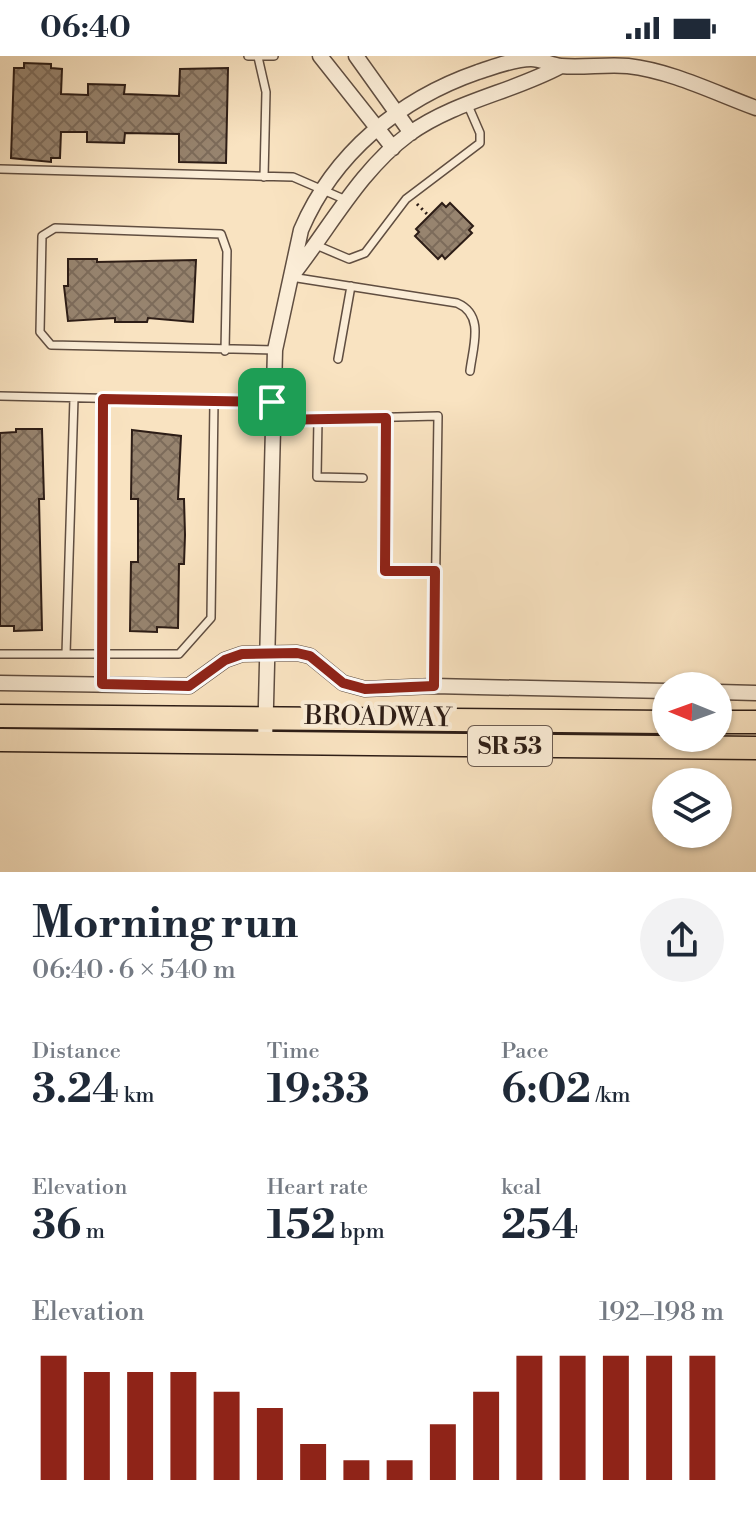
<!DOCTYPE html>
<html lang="en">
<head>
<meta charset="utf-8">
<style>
	:root { --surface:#fff; --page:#f2f2f3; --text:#1f2937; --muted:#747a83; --accent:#8f2418 }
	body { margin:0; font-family:"Libre Bodoni",serif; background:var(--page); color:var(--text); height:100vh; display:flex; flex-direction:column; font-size:30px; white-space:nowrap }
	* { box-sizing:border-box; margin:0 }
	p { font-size:26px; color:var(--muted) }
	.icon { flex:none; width:44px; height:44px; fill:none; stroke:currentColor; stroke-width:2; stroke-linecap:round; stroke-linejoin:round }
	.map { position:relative; height:816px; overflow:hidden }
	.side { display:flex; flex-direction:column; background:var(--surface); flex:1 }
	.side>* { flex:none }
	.needle { width:52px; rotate:271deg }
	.buttons { position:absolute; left:652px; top:616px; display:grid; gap:16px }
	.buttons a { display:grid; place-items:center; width:80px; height:80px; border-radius:50%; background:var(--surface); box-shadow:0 2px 6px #0004; font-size:40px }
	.pin { position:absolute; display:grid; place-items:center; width:68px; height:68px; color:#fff; margin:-34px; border-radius:16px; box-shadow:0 4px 12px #0006 }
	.round { display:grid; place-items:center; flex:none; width:84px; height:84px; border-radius:42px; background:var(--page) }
	.headline { display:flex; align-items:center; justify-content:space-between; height:136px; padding:0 32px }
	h1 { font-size:44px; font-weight:700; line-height:60px }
	.metrics { display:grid; grid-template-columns:repeat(3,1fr); gap:12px; height:136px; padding:8px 32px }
	.metrics div { display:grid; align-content:center }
	.metrics b { font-size:40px; font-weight:700 }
	.metrics small { font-size:22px; font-weight:400 }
	.metrics p { font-size:22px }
	.chart { height:224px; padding:16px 32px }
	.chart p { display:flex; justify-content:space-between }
	.chart svg { width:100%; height:144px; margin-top:8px; stroke:var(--accent); stroke-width:6 }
	.status { display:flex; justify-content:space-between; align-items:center; height:56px; padding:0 40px; background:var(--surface); direction:ltr }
	.status svg { height:22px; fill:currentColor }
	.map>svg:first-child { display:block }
	.building { fill:url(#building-cross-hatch); stroke:#2d1d16; stroke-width:2 }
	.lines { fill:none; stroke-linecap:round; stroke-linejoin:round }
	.service-casing { stroke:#604e41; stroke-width:10 }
	.minor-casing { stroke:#604e41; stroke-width:17 }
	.primary-casing { stroke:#2d1d16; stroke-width:25 }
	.path { stroke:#2d1d16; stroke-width:3; stroke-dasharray:2 4; stroke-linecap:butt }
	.service { stroke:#fbedd7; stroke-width:7 }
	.minor { stroke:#fbedd7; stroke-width:14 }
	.primary { stroke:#f9e3c1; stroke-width:22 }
	.route-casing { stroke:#fff; stroke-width:16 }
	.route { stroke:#8f2418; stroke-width:10 }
	.labels { text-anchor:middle; stroke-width:8; stroke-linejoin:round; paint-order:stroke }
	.shield { fill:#fbedd7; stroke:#6b5b50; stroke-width:2 }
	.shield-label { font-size:24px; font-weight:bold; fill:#2d1d16 }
	.street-label { font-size:26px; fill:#2d1d16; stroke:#fbedd7 }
</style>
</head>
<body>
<div class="status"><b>06:40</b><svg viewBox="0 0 49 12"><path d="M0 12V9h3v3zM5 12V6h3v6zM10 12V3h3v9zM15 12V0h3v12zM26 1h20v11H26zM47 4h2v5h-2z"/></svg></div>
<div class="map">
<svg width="756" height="816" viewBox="0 0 756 816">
	<defs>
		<pattern id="building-cross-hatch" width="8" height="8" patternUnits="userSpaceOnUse" patternTransform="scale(2)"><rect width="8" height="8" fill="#97846f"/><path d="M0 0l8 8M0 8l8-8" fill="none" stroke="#7c6b5a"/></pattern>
	</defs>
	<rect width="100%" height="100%" fill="#f9e3c1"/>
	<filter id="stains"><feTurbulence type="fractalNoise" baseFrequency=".0025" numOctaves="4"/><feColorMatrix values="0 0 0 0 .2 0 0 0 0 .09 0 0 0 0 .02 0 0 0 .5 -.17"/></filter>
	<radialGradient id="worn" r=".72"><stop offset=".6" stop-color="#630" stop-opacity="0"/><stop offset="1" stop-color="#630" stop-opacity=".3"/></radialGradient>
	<path class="building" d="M24,7L51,8V12L62,13L61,38L88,39V28L125,29L124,38L179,40L180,13L228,12L226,107L179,106V78L125,77L124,87L87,86V76H61L60,102H51V106L11,102L14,12H24Z
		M442,147L446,151L450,147L473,170L469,174L472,177L445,203L442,199L438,203L415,180L419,176L416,173Z
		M68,203H97V206L196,204L193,266L148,262L147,266H115V262L68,265L64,230H68Z
		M16,373H42L44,443H39L42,574L14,575V570H0V377L16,376Z
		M132,374L181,380L178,443H184L185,479L184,508H179L178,572L157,571V576L130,575L131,506H138V443H131Z"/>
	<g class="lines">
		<g class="service-casing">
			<path id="service" d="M248,0H274
				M258,1L266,36L264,121
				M0,113L293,121L346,144
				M316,189L349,203L365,197L406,143L480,87V77L467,47
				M291,221L457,247C485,259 473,290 470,315
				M225,295L227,195L221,178L55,172L42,180L40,276L51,289L275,294
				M338,303L351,230
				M0,340L272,346
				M386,362L385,515H435
				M318,363L317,421L363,422
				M274,364L438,360L434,630
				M0,598H179L211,562L214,345
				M66,598L74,342
				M102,628L103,343"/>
		</g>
		<g class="minor-casing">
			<path id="minor" d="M320,0L393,92
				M356,0L411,77
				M291,221C330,172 359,115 409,78C455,45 513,36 561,10
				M0,627L189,630L225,604L242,598L297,597L310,600L343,627L365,633L434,630L666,635
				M718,636L756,637
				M265,687L275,294L301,174C334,97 400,43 478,16C494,11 513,3 531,3C541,3 551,9 561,10C583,12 606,8 628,10C672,15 715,37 756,52"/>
		</g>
		<g class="primary-casing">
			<path id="primary" d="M0,660L666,666
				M718,666H756
				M0,684L756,692"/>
		</g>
		<path class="path" d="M417,148L429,160"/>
		<use href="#service" class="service"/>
		<use href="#minor" class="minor"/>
		<use href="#primary" class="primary"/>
	</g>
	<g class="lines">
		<g class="route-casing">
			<path id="route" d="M103,343L272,346V364L386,362L385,515H435L434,630L365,633L343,627L310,600L297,597L242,598L225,604L189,630L102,628Z"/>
		</g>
		<use href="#route" class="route"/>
	</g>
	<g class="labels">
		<rect class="shield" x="468" y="670" width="84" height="40" rx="6"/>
		<g class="shield-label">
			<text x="510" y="698">SR 53</text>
		</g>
		<g class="street-label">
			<text transform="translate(378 660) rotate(1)" y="9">BROADWAY</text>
		</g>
	</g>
	<rect width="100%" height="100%" filter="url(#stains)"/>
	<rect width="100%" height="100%" fill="url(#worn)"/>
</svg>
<div class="buttons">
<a><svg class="needle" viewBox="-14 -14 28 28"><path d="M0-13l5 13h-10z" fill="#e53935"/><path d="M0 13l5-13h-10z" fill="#747a83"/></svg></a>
<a><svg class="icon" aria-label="layers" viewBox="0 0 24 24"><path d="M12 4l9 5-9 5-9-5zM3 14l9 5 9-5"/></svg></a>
</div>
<div class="pin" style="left:272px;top:346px;background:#1e9e55"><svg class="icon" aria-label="arrive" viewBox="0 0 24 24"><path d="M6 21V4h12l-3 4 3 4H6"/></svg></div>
</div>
<section class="side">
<div class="headline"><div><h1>Morning run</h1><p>06:40 · 6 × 540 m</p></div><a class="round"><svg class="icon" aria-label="share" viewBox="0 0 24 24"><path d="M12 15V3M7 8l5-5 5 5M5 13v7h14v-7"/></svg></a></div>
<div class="metrics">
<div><p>Distance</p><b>3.24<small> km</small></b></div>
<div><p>Time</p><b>19:33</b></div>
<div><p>Pace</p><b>6:02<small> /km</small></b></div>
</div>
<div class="metrics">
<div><p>Elevation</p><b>36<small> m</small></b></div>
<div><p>Heart rate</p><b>152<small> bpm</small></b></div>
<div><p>kcal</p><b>254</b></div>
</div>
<div class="chart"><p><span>Elevation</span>192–198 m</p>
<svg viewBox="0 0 160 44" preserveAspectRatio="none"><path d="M5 44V6M15 44V11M25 44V11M35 44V11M45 44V17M55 44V22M65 44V33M75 44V38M85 44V38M95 44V27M105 44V17M115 44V6M125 44V6M135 44V6M145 44V6M155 44V6"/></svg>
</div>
</section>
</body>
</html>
